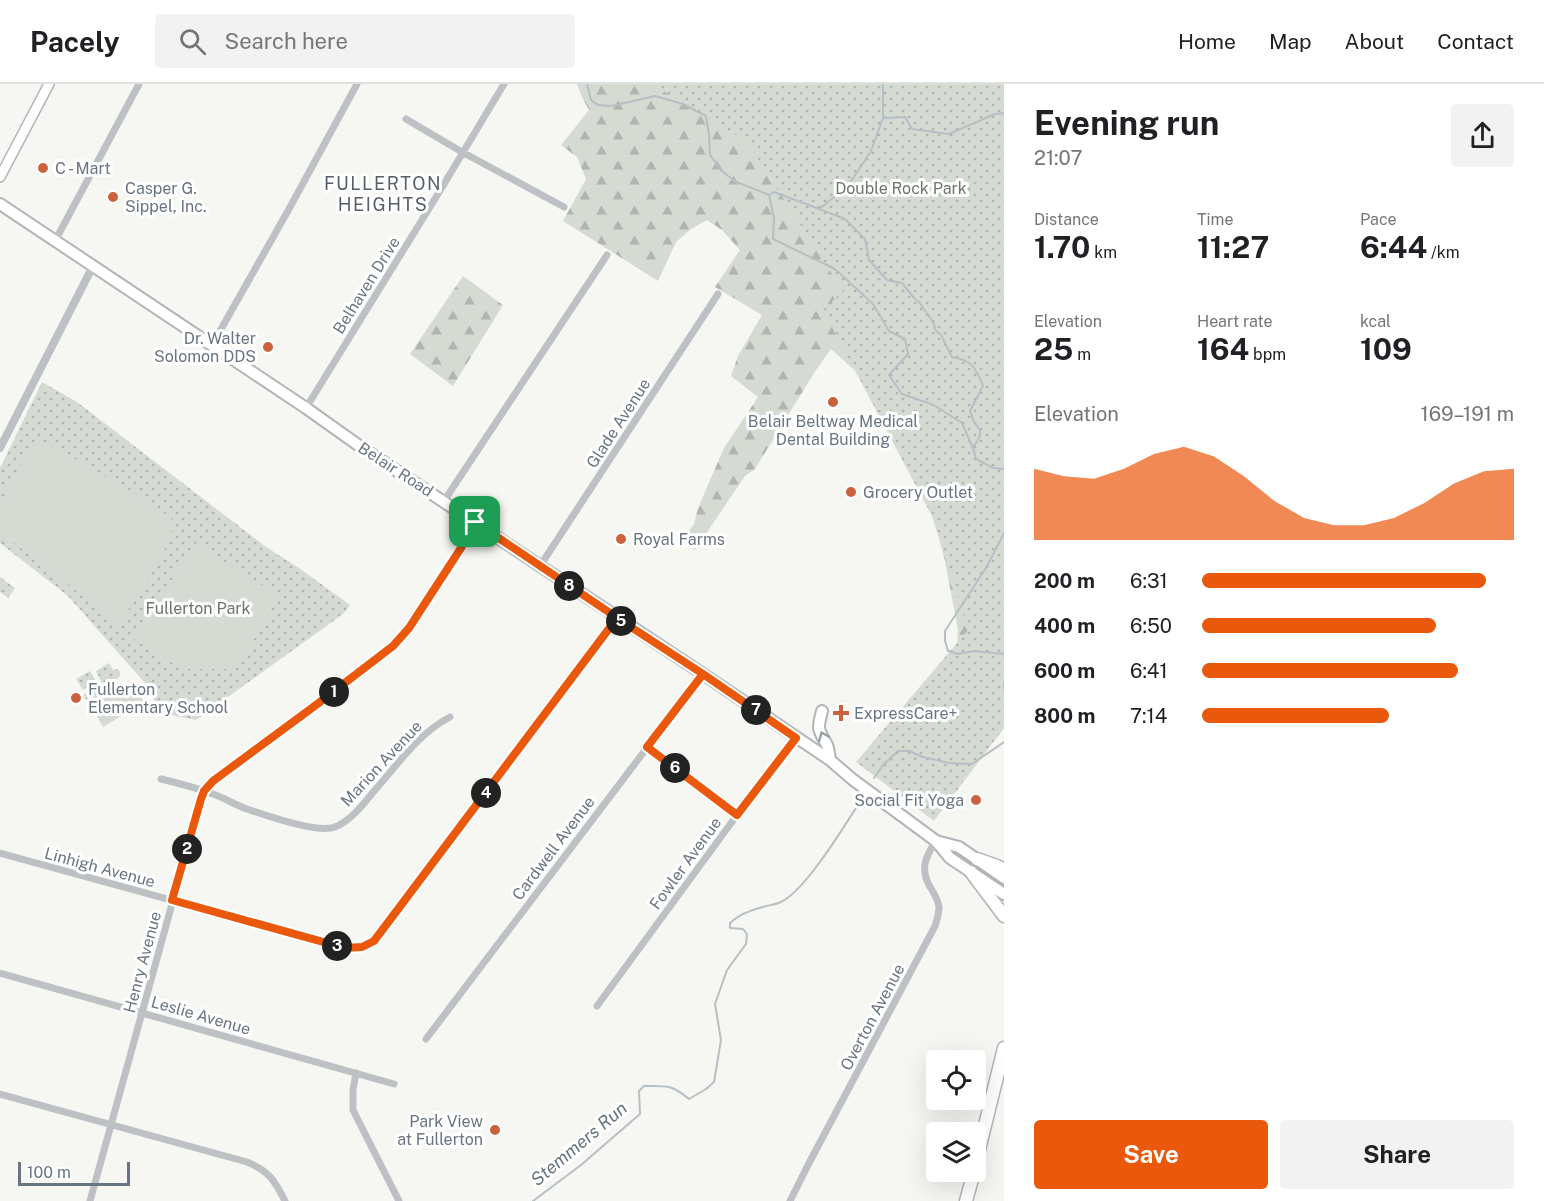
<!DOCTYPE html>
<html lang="en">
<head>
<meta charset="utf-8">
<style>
	:root { --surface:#fff; --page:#f2f2f2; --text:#202124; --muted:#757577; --line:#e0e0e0; --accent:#ea580c }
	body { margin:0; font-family:"Public Sans",sans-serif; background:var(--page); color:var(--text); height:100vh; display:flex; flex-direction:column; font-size:22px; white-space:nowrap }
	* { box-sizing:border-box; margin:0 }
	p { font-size:20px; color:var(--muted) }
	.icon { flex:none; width:33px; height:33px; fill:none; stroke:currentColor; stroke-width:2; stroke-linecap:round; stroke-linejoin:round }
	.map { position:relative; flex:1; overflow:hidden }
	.panel { display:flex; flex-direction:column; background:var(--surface); width:540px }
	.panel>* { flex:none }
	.fabs { position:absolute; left:926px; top:966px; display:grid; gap:12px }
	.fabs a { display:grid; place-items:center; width:60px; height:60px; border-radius:6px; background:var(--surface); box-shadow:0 6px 24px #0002; font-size:30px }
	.scale { position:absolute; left:18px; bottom:15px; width:112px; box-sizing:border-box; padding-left:6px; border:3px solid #697580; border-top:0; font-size:16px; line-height:21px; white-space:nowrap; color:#697580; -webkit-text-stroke:4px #fff; paint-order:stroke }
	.pin { position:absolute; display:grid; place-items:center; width:51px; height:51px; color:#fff; margin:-26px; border-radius:12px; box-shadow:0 3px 9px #0006 }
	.km { position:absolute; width:30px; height:30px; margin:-15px; border-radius:50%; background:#222; color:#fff; font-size:16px; line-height:30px; text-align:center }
	.round { display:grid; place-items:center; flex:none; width:63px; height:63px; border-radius:6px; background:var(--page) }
	.headline { display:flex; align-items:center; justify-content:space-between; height:102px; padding:0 30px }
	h1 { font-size:33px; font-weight:700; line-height:45px }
	.metrics { display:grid; grid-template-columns:repeat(3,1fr); gap:9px; height:102px; padding:6px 30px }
	.metrics div { display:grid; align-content:center }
	.metrics b { font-size:30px; font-weight:700 }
	.metrics small { font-size:16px; font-weight:400 }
	.metrics p { font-size:16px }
	.chart { height:168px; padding:12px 30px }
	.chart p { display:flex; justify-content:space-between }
	.chart svg { width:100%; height:108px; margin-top:6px; fill:var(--accent); opacity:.7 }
	.primary-button { display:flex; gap:12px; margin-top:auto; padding:12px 30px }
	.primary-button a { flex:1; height:69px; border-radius:6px; background:var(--accent); color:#fff; font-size:24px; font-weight:700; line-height:69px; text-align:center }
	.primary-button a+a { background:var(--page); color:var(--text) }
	ul { padding:0 30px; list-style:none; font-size:20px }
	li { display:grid; grid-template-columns:96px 72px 1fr; align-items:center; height:45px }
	li i { height:15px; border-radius:8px; background:var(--accent) }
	header { display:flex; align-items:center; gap:36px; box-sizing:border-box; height:84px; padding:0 30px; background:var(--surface); border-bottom:2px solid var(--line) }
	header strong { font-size:28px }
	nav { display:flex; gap:33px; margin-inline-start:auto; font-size:21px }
	.search { width:420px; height:54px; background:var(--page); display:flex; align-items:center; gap:15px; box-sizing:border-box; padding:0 21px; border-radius:6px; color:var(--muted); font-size:22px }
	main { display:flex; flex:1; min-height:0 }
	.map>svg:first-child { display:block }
	.forest { fill:url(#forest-firs) }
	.park { fill:url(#park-dots) }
	.pitch { fill:#d5dad3 }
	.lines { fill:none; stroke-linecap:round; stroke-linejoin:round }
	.stream { stroke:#b6c0c4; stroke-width:2 }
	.secondary-casing { stroke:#b0b4b8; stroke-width:12 }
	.primary-casing { stroke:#b1b5b8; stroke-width:14 }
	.motorway-casing { stroke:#b1b4b7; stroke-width:15 }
	.minor { stroke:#bdc1c4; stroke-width:7 }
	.tertiary { stroke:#bdc1c4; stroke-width:8 }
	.secondary { stroke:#fff; stroke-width:9 }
	.primary { stroke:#fff; stroke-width:10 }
	.motorway { stroke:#fff; stroke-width:12 }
	.oneway { stroke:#969ea6 }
	.route-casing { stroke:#fff; stroke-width:12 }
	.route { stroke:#ea580c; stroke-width:8 }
	.poi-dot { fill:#cc613d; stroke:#fff; stroke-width:2 }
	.labels { text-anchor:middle; stroke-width:6; stroke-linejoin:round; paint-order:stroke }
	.poi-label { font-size:16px; fill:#697580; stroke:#fff; text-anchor:start }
	.park-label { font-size:16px; fill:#6a7867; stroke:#fff }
	.street-label { font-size:16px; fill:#697580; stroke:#fff }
	.neighbourhood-label { font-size:18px; letter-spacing:1.5px; fill:#565f66; stroke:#fff }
	.water-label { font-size:18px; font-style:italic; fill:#64767c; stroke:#fff }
</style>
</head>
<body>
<header>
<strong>Pacely</strong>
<div class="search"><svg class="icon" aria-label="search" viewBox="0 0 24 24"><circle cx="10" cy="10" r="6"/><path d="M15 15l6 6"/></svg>Search here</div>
<nav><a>Home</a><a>Map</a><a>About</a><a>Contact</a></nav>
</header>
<main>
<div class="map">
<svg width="1004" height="1117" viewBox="0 0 1004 1117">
	<defs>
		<pattern id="forest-firs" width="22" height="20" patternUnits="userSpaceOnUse" patternTransform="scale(1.5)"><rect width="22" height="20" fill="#d5dad3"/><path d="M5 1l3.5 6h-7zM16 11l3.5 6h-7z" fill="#b1b5b0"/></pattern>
		<pattern id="park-dots" width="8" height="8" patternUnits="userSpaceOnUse" patternTransform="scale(1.5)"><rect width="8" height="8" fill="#d5dad3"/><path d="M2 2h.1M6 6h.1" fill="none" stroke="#b1b5b0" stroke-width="1.8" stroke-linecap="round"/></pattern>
	</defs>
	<rect width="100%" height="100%" fill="#f6f6f3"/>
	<path class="forest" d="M577,0H1004V555L957,562L958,546L945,477L933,430L860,291L831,265L814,289L755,385L745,392L695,466L682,457L694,440L698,424L724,364L758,313L731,292L738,272L762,231L715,203L740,166L722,146L707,136L691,145L676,158L658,197L563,137L586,95L577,73L561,61L589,26L582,13Z
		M463,192L503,221L453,302L410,270Z"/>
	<path class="park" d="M652,0H1004V644L934,737L856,678L968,546L932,432L823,226L843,207L747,58Z
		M42,298L77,318L266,463L299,484L350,521L343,530L196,636L161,629L145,599L68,512L0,459V384Z
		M0,493L15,504L8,514L0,508Z
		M109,579L113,586L117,585L120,588V592L113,598L111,597L103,601L96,587Z
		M90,587L97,599L83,606L76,595Z
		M99,602L104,611L89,620L83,611Z"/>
	<path class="pitch" d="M41,359L56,364L137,411L171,434L173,443L161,475L119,540L0,448V420L31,361Z
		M195,459L274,509L276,517L239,582L234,585H182L134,555Z
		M132,597L144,618L103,643L91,621Z"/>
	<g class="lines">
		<path class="stream" d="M587,0L591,16L598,21L611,22L655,12L683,20L706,32L709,51L710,71L721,86L734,97L769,111
			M884,34L905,33L912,45L949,50L995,30L1004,29
			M769,111L774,134L773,155L835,185L873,220L889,247L905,255L908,270L889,291L902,310L934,321L962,339L973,364L976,375L993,384L1004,385
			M769,111L774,108L819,125L848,102L871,67L883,34V0
			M819,125L845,135L865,155L869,176L887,196L902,199L915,215L919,218L933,238L936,247L941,251L952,273C972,276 976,284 983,302L970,327L974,338L980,346V352L973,364
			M1004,449L986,484L945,547V557L948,567L958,570L974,567L1004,570
			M1004,598V605
			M874,694L883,681L898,667H909L923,673L949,679L972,680L1004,658
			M533,1117L581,1081L640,1030L639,1007L644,1002C667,1002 671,1000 689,1015L706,1005L714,998L721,956L715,920L727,886L746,860L747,850L743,845L730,844V839C738,831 751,826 763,823C768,821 775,821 781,818C806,806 845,741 861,716"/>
		<g class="secondary-casing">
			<path id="secondary" d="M0,93L49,0"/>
		</g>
		<g class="primary-casing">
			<path id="primary" d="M0,120L306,324L358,361L703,590L830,676L852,695L936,757L950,774L1004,810
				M822,627C817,646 818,645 827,661C829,665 829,672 830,676
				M936,757L959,763L1004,794"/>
		</g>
		<g class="motorway-casing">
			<path id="motorway" d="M977,775L997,782L1004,786
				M971,788L1004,832
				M975,1082L1004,964
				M966,1117L974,1088"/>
		</g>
		<path class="minor" d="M406,35L462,68L564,123
			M55,157L139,0
			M212,261L289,125L357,0
			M306,324L441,105L504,0
			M444,417L607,171
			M540,482L718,210
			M647,663L737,731
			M161,695C178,699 196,704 213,710C225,714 235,721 247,725C265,731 318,750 335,743C352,736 364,719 375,706C398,680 419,649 450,633
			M0,769L345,864C366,866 372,858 384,843L617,534
			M0,889L394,1000
			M597,922L737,731L796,654
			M426,955L703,590
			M356,989L353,1006V1026L399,1117
			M0,1010L247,1078C269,1087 275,1097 285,1117
			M90,1117L201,715L204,707L217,693L317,621L395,560L409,544L461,464L475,438
			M790,1117L808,1081L935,842C937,836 939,830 939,823C938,815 933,808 929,801C920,784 926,772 936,757"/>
		<path class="tertiary" d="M0,364L93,182"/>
		<use href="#secondary" class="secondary"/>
		<use href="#primary" class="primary"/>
		<use href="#motorway" class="motorway"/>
	</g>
	<defs><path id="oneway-chevron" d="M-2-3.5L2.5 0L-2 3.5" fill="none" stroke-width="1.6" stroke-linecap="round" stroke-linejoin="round" transform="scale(1.5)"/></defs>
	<use class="oneway" href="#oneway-chevron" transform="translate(823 652) rotate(-112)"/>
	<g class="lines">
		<g class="route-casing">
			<path id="route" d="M475,438L461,464L409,544L393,562L316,621L213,697L204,707L201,715L172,816L345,864L362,863L374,857L617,534L703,590L647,663L737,731L796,654L703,590L617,534L613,531L475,438"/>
		</g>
		<use href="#route" class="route"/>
	</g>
	<g class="poi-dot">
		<circle cx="43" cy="84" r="6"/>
		<circle cx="113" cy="113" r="6"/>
		<circle cx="268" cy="263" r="6"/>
		<circle cx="833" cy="318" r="6"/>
		<circle cx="851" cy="408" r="6"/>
		<circle cx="621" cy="455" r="6"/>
		<circle cx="76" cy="614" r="6"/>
		<path d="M838 620h6v6h6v6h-6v6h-6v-6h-6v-6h6z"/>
		<circle cx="976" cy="716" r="6"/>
		<circle cx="495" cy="1046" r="6"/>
	</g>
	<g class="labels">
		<g class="poi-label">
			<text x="55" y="90">C - Mart</text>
			<text x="125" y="110">Casper G.<tspan x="125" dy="18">Sippel, Inc.</tspan></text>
			<text x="256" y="260" text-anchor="end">Dr. Walter<tspan x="256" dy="18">Solomon DDS</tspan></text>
			<text x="833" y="343" text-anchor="middle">Belair Beltway Medical<tspan x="833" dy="18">Dental Building</tspan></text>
			<text x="863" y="414">Grocery Outlet</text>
			<text x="633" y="461">Royal Farms</text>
			<text x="88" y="611">Fullerton<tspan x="88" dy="18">Elementary School</tspan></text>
			<text x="854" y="635">ExpressCare+</text>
			<text x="964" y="722" text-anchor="end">Social Fit Yoga</text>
			<text x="483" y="1043" text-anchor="end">Park View<tspan x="483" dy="18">at Fullerton</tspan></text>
		</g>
		<g class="park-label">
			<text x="901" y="110">Double Rock Park</text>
			<text x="198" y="530">Fullerton Park</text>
		</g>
		<g class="street-label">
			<text transform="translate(366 201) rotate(-58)" y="6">Belhaven Drive</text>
			<text transform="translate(618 339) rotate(-57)" y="6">Glade Avenue</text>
			<text transform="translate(396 385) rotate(33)" y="6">Belair Road</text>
			<text transform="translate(381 679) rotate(-47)" y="6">Marion Avenue</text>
			<text transform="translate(553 764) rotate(-53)" y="6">Cardwell Avenue</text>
			<text transform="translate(685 779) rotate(-54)" y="6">Fowler Avenue</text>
			<text transform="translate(100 783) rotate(15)" y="6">Linhigh Avenue</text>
			<text transform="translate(142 878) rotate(-75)" y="6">Henry Avenue</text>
			<text transform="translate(201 931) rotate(16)" y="6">Leslie Avenue</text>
			<text transform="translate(872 933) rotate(-62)" y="6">Overton Avenue</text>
		</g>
		<g class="neighbourhood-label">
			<text x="383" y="106">FULLERTON<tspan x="383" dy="21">HEIGHTS</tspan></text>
		</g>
		<g class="water-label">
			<text transform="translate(579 1060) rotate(-40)" y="6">Stemmers Run</text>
		</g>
	</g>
</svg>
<div class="fabs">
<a><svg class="icon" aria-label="locate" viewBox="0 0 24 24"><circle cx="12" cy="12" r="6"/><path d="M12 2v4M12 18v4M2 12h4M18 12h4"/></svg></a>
<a><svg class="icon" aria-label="layers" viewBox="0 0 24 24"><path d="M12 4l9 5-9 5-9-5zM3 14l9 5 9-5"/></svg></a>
</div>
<div class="scale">100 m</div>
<div class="pin" style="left:475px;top:438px;background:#1e9e55"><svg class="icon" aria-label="arrive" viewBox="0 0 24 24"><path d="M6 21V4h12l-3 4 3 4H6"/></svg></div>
<b class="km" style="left:334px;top:608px">1</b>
<b class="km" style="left:187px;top:765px">2</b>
<b class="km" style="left:337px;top:862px">3</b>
<b class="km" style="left:486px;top:709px">4</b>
<b class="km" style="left:621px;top:537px">5</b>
<b class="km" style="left:675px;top:684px">6</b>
<b class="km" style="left:756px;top:626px">7</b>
<b class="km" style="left:569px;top:502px">8</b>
</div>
<section class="panel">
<div class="headline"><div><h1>Evening run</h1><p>21:07</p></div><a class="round"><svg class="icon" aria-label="share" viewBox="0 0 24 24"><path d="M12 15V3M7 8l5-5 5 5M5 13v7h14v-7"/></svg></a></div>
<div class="metrics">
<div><p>Distance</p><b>1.70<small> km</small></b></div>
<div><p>Time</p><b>11:27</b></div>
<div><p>Pace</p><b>6:44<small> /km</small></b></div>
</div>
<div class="metrics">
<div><p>Elevation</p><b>25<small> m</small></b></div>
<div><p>Heart rate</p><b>164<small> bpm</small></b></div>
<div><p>kcal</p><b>109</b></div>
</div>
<div class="chart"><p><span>Elevation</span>169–191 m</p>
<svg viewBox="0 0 160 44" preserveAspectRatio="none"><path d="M0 44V15L10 18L20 19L30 15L40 9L50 6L60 10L70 18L80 28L90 35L100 38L110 38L120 35L130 29L140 21L150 16L160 15V44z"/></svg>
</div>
<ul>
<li><b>200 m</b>6:31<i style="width:91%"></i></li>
<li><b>400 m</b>6:50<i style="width:75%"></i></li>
<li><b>600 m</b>6:41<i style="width:82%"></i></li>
<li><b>800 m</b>7:14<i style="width:60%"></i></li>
</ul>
<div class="primary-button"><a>Save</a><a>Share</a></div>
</section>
</main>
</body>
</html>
